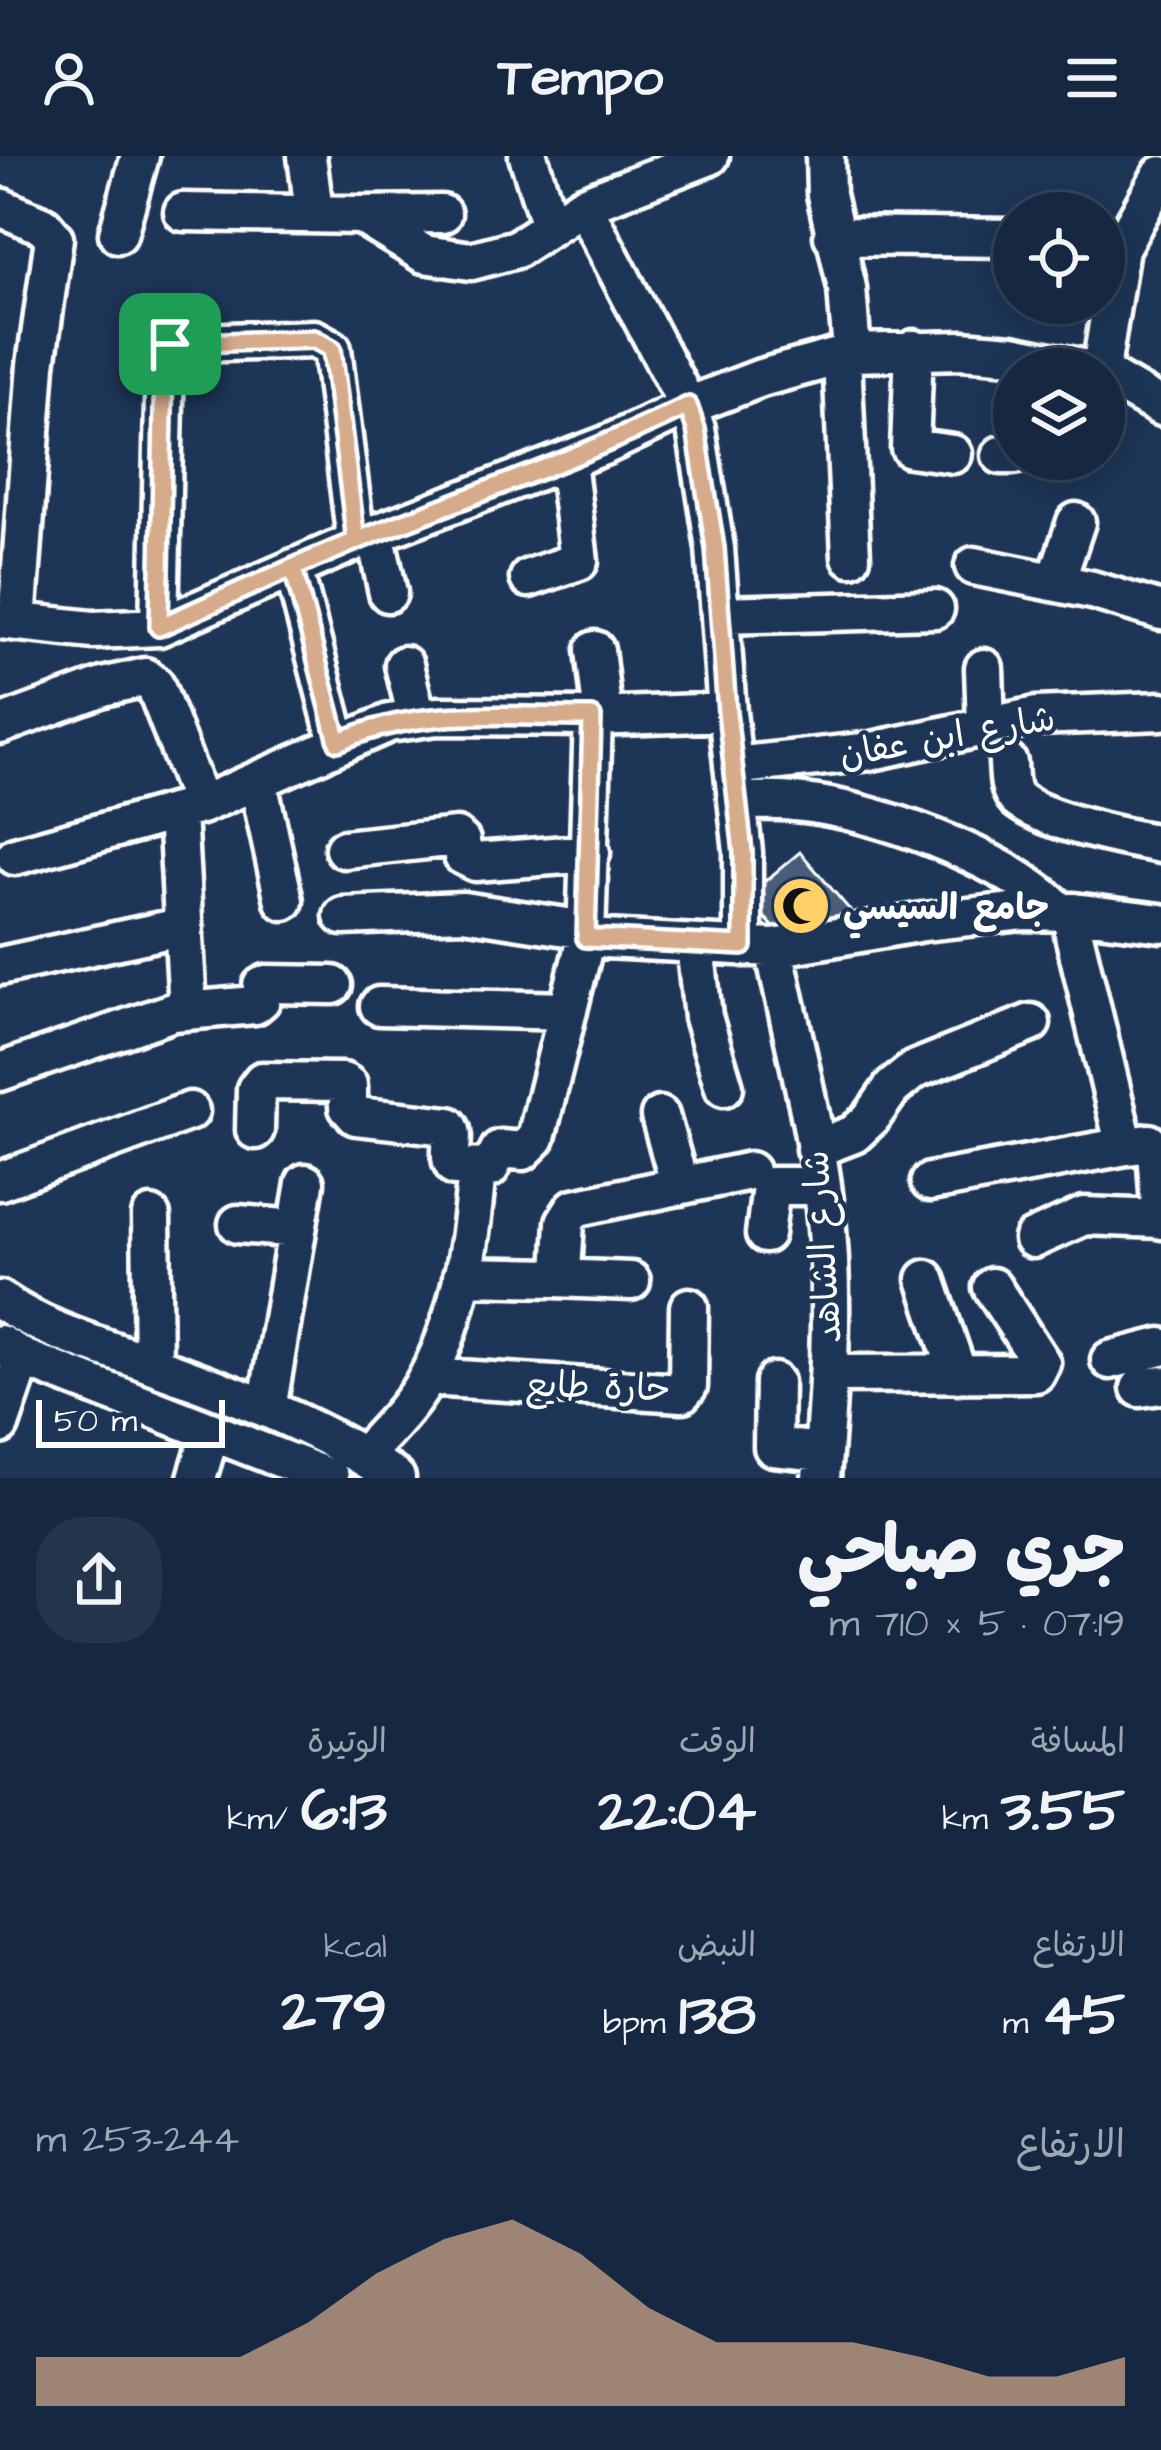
<!DOCTYPE html>
<html lang="ar">
<head>
<meta charset="utf-8">
<style>
	:root { --surface:#162841; --page:#23344c; --text:#f1f3f6; --muted:#9ea6b1; --line:#35445a; --accent:#d6ab8b }
	body { margin:0; font-family:"Architects Daughter","Playpen Sans Arabic",sans-serif; background:var(--page); color:var(--text); direction:rtl; height:100vh; display:flex; flex-direction:column; font-size:45px; white-space:nowrap }
	* { box-sizing:border-box; margin:0 }
	p { font-size:39px; color:var(--muted) }
	.icon { flex:none; width:66px; height:66px; fill:none; stroke:currentColor; stroke-width:2; stroke-linecap:round; stroke-linejoin:round }
	.map { position:relative; height:1322px; overflow:hidden; direction:ltr }
	.drawer { display:flex; flex-direction:column; background:var(--surface); flex:1 }
	.drawer>* { flex:none }
	.controls { position:absolute; left:993px; top:36px; display:grid; gap:24px }
	.controls a { display:grid; place-items:center; width:132px; height:132px; border-radius:50%; background:var(--surface); box-shadow:0 6px 30px #0003,0 0 0 3px var(--line); font-size:60px }
	.scale { position:absolute; left:36px; bottom:30px; width:189px; box-sizing:border-box; padding-left:12px; border:6px solid #fff; border-top:0; font-size:33px; line-height:42px; white-space:nowrap; color:#fff; -webkit-text-stroke:9px #1d3557; paint-order:stroke }
	.pin { position:absolute; display:grid; place-items:center; width:102px; height:102px; color:#fff; margin:-51px; border-radius:24px; box-shadow:0 6px 18px #0006 }
	.round { display:grid; place-items:center; flex:none; width:126px; height:126px; border-radius:48px; background:var(--page) }
	.headline { display:flex; align-items:center; justify-content:space-between; height:204px; padding:0 36px }
	h1 { font-size:66px; font-weight:800; line-height:90px }
	.stats { display:grid; grid-template-columns:repeat(3,1fr); gap:18px; height:204px; padding:12px 36px }
	.stats div { display:grid; align-content:center }
	.stats b { font-size:60px; font-weight:800 }
	.stats small { font-size:33px; font-weight:400 }
	.stats p { font-size:33px }
	.chart { height:336px; padding:24px 36px }
	.chart p { display:flex; justify-content:space-between }
	.chart svg { width:100%; height:216px; margin-top:12px; fill:var(--accent); opacity:.7 }
	header { display:flex; justify-content:space-between; align-items:center; height:156px; padding:0 36px; background:var(--surface); font-size:54px; font-weight:800 }
	.map>svg:first-child { display:block }
	.building { fill:#4a5d79; stroke:#fff; stroke-width:3 }
	.lines { fill:none; stroke-linecap:round; stroke-linejoin:round }
	.minor-casing { stroke:#fff; stroke-width:45 }
	.minor { stroke:#1d3557; stroke-width:36 }
	.route-casing { stroke:#fff; stroke-width:24 }
	.route { stroke:#d6ab8b; stroke-width:15 }
	.labels { text-anchor:middle; stroke-width:9; stroke-linejoin:round; paint-order:stroke }
	.street-label { font-size:36px; fill:#fff; stroke:#1d3557 }
	.poi-label { font-size:36px; font-weight:bold; fill:#fff; stroke:#1d3557; text-anchor:start }
</style>
</head>
<body>
<header><svg class="icon" aria-label="menu" viewBox="0 0 24 24"><path d="M4 6h16M4 12h16M4 18h16"/></svg>Tempo<svg class="icon" aria-label="person" viewBox="0 0 24 24"><circle cx="12" cy="8" r="4"/><path d="M4 21q1-7 8-7t8 7"/></svg></header>
<div class="map">
<svg width="1161" height="1322" viewBox="0 0 1161 1322">
	<rect width="100%" height="100%" fill="#1d3557"/>
	<filter id="ink" filterUnits="userSpaceOnUse"><feTurbulence type="fractalNoise" baseFrequency=".00833" numOctaves="2"/><feDisplacementMap in="SourceGraphic" scale="24" xChannelSelector="R" yChannelSelector="G"/><feConvolveMatrix kernelMatrix="1 2 1 2 8 2 1 2 1" color-interpolation-filters="sRGB"/></filter>
	<g filter="url(#ink)">
		<path class="building" d="M800,696L855,760L793,792L746,741Z"/>
		<g class="lines">
			<g class="minor-casing">
				<path id="minor" d="M307,0L314,56
					M528,0L550,69
					M825,0L826,38L847,132L852,197
					M583,49L688,250L696,273L715,392L727,556L743,696V791
					M0,51L44,70L54,82L36,209L17,466
					M183,56L361,59L424,98L471,105L516,93L583,49L710,0
					M361,59L442,58
					M118,78L140,0
					M833,80L1014,82
					M914,193L910,292L953,298
					M842,200L851,401
					M1101,213L1120,92L1161,19
					M1104,218L1161,251
					M1001,299H1014
					M375,377L388,437
					M974,410L1092,434L1161,455
					M293,412L338,587
					M529,422L579,405L567,304
					M1056,426L1076,366
					M720,459L935,453
					M0,464L93,474L159,471L356,385L606,289L688,250L761,222L852,197L962,194L1012,198L1086,213
					M159,471L165,201L170,188L314,183L332,193L356,385
					M595,494L603,561
					M404,509L417,562
					M984,512L986,571
					M0,569L103,531L145,521L155,529L201,649
					M1008,607C1009,619 1008,634 1017,643C1042,665 1127,682 1161,688
					M733,610L872,595L1036,560L1161,555
					M258,626L284,745
					M738,645C756,645 776,644 794,646C872,652 1004,701 1060,755
					M177,657L188,853
					M344,693L456,681L461,685L463,700L475,706L591,697
					M15,700L201,649L389,567L437,560L593,561L727,556
					M1074,756V779L1124,987L1128,990L1149,987L1156,994L1161,1064
					M343,760L463,755L586,774
					M586,782L774,792L923,766L1023,755L1074,756L1161,767
					M695,788L703,861L724,931
					M774,792C793,885 819,979 827,1073C834,1156 828,1239 821,1322
					M0,810L184,770
					M379,850L568,855
					M0,916L173,856L255,849L261,844L262,830L266,828L333,829
					M660,960L680,1030
					M255,974L256,933L262,925L343,926L348,929V951L356,960L449,970C457,983 445,998 455,1011L490,1012L500,993L523,995L536,982L586,782L593,561
					M815,993L854,978L871,962L892,932L914,914L1031,867
					M0,1025L190,955
					M930,1026L1126,990
					M151,1060L153,1209
					M238,1068L297,1073
					M765,1078L771,1030H822
					M1033,1083L1084,1060L1161,1063
					M462,1120L555,1122L562,1116L565,1066L574,1052L750,1015
					M555,1122L631,1125
					M926,1123L958,1218
					M0,1144C46,1176 101,1190 153,1209C236,1239 323,1271 396,1322
					M0,1188L23,1202L330,1322
					M1110,1204L1161,1191
					M830,1218L1036,1217L1041,1207L992,1131
					M428,1221L682,1237L688,1230L689,1151
					M774,1226L773,1291L823,1296
					M1140,1232L1161,1229
					M267,1253L305,1027
					M0,1269L23,1202
					M364,1299C386,1275 412,1250 428,1220C462,1156 471,1083 477,1012
					M197,1322L211,1276"/>
			</g>
			<use href="#minor" class="minor"/>
		</g>
	</g>
	<g class="lines" filter="url(#ink)">
		<g class="route-casing">
			<path id="route" d="M170,188L314,183L332,193L356,385L293,412L338,586C420,550 505,561 592,561L586,782L743,790V696L727,556L715,392L696,273L688,250C585,300 478,337 371,379C300,407 230,440 159,471L164,201L170,188"/>
		</g>
		<use href="#route" class="route"/>
	</g>
	<defs>
		<g id="mosque-disc" transform="scale(3)"><circle r="9.5" fill="#ffd166" stroke="#1d3557"/><path d="M3.5-4.9A6 6 0 1 0 3.5 4.9A5 5 0 1 1 3.5-4.9Z" fill="#111"/></g>
	</defs>
	<g fill-rule="evenodd">
		<use href="#mosque-disc" x="801" y="750"/>
	</g>
	<g class="labels">
		<g class="street-label">
			<text transform="translate(947 579) rotate(-10)" y="13">شارع ابن عفان</text>
			<text transform="translate(821 1091) rotate(-94)" y="13">شارع الشاهد</text>
			<text transform="translate(598 1229) rotate(2)" y="13">حارة طايع</text>
		</g>
		<g class="poi-label">
			<text x="843" y="763">جامع السيسي</text>
		</g>
	</g>
</svg>
<div class="controls">
<a><svg class="icon" aria-label="locate" viewBox="0 0 24 24"><circle cx="12" cy="12" r="6"/><path d="M12 2v4M12 18v4M2 12h4M18 12h4"/></svg></a>
<a><svg class="icon" aria-label="layers" viewBox="0 0 24 24"><path d="M12 4l9 5-9 5-9-5zM3 14l9 5 9-5"/></svg></a>
</div>
<div class="scale">50 m</div>
<div class="pin" style="left:170px;top:188px;background:#1e9e55"><svg class="icon" aria-label="arrive" viewBox="0 0 24 24"><path d="M6 21V4h12l-3 4 3 4H6"/></svg></div>
</div>
<section class="drawer">
<div class="headline"><div><h1>جري صباحي</h1><p>07:19 · 5 × 710 m</p></div><a class="round"><svg class="icon" aria-label="share" viewBox="0 0 24 24"><path d="M12 15V3M7 8l5-5 5 5M5 13v7h14v-7"/></svg></a></div>
<div class="stats">
<div><p>المسافة</p><b>3.55<small> km</small></b></div>
<div><p>الوقت</p><b>22:04</b></div>
<div><p>الوتيرة</p><b>6:13<small> /km</small></b></div>
</div>
<div class="stats">
<div><p>الارتفاع</p><b>45<small> m</small></b></div>
<div><p>النبض</p><b>138<small> bpm</small></b></div>
<div><p>kcal</p><b>279</b></div>
</div>
<div class="chart"><p><span>الارتفاع</span>244–253 m</p>
<svg viewBox="0 0 160 44" preserveAspectRatio="none"><path d="M0 44V34L10 34L20 34L30 34L40 27L50 17L60 10L70 6L80 13L90 24L100 31L110 31L120 31L130 34L140 38L150 38L160 34V44z"/></svg>
</div>
</section>
</body>
</html>
